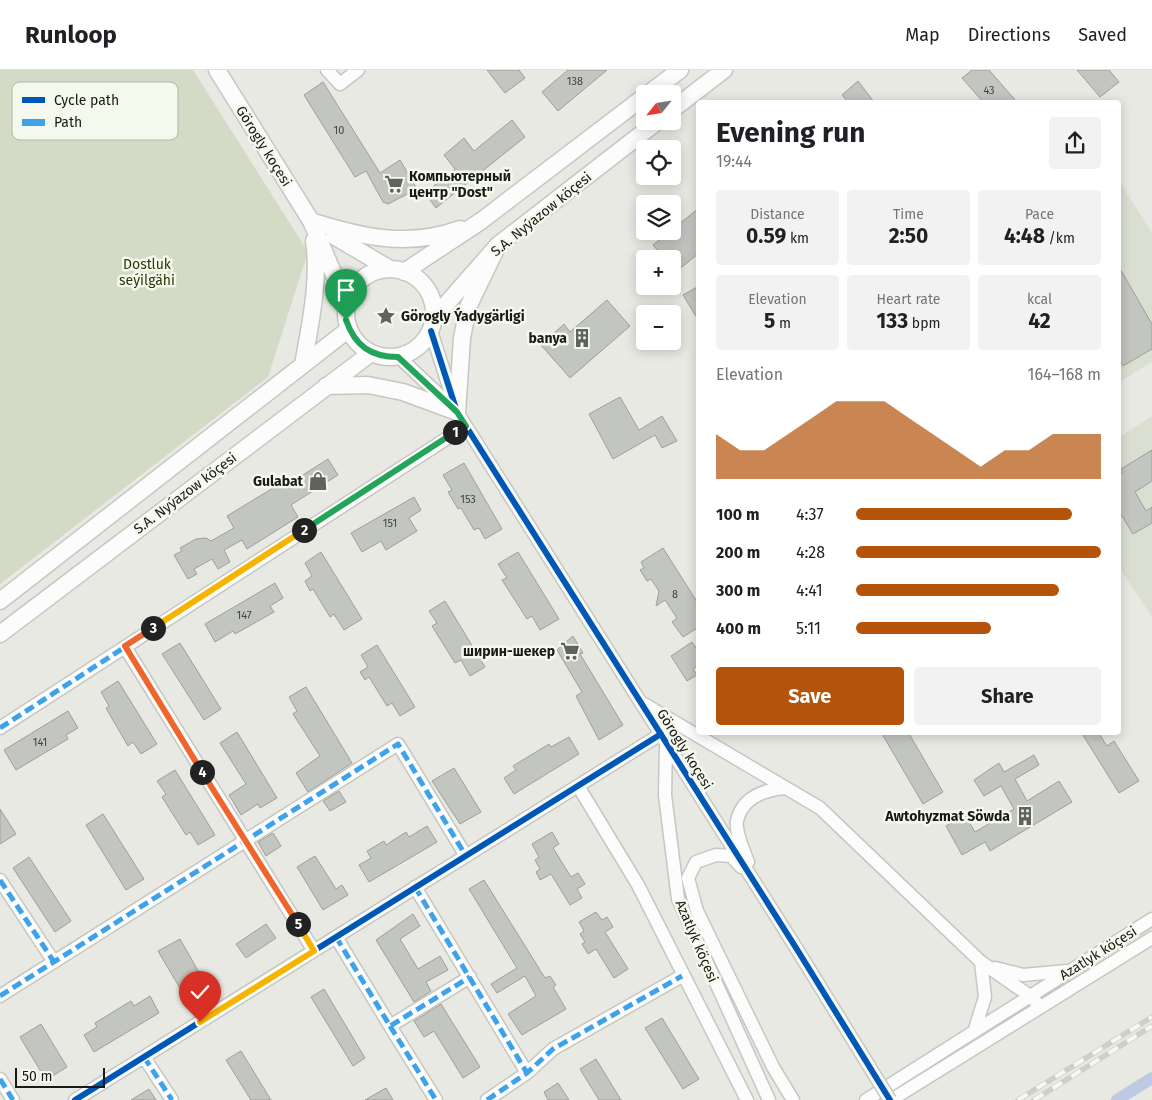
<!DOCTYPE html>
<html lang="en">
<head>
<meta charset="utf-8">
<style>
	:root { --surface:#fff; --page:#f2f2f2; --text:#202124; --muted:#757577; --line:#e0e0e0; --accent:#b45309 }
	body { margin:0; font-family:"Fira Sans",sans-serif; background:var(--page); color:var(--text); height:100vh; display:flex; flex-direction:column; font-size:19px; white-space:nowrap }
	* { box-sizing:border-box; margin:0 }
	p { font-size:16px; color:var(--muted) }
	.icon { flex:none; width:28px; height:28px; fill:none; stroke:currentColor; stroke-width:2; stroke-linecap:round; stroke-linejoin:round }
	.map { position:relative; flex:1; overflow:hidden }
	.side { position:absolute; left:696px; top:30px; width:425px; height:635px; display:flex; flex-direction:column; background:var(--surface); border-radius:5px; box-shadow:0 2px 12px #0003 }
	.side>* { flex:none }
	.needle { width:32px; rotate:240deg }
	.buttons { position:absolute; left:636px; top:15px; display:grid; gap:10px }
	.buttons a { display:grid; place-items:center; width:45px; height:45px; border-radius:5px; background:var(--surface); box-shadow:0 2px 12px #0003; font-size:25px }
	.scale { position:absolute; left:15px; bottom:12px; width:90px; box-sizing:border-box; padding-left:5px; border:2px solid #181a15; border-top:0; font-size:14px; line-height:18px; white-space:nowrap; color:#181a15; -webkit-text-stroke:4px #f5f9ed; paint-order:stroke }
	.pin { position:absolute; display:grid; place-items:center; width:42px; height:42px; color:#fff; margin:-51px -21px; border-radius:50% 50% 50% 0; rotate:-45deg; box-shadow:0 0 5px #0007 }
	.pin .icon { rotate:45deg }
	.km { position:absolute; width:25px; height:25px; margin:-12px; border-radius:50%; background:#222; color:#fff; font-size:14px; line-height:25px; text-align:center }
	.round { display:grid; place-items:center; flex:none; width:52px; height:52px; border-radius:5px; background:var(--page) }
	.summary { display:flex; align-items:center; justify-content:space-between; height:85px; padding:0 20px }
	h1 { font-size:28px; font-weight:700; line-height:38px }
	.figures { display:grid; grid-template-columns:repeat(3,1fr); gap:8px; height:85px; padding:5px 20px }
	.figures div { display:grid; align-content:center; border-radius:5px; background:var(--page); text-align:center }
	.figures b { font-size:21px; font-weight:700 }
	.figures small { font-size:14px; font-weight:400 }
	.figures p { font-size:14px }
	.chart { height:140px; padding:10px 20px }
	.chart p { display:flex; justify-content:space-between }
	.chart svg { width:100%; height:90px; margin-top:5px; fill:var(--accent); opacity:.7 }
	.action { display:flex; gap:10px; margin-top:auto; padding:10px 20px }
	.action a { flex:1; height:58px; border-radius:5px; background:var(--accent); color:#fff; font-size:20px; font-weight:700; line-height:58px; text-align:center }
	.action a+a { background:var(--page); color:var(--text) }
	ul { padding:0 20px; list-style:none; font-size:16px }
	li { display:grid; grid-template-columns:80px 60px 1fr; align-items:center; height:38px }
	li i { height:12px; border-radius:6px; background:var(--accent) }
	header { display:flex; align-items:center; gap:30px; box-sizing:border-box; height:70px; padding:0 25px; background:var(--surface); border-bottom:1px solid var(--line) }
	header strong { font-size:24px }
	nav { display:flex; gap:28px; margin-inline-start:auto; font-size:18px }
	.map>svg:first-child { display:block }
	.built { fill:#dbdfd1 }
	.green { fill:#d3dac5 }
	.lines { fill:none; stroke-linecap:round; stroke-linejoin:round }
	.canal { stroke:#becae3; stroke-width:12 }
	.building { fill:#c3c5c0; stroke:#9d9f9a }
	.minor-casing { stroke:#c6c7c2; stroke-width:15 }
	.major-casing { stroke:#c6c7c2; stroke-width:19 }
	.minor { stroke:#fbfcfb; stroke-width:12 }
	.major { stroke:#fbfcfb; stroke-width:16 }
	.rail-casing { stroke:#cececc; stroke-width:5.5 }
	.rail { stroke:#f5f9ed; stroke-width:4; stroke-dasharray:11; stroke-linecap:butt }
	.minor-bridge-casing { stroke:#c6c7c2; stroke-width:15; stroke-linecap:butt }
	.minor-bridge { stroke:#fbfcfb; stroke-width:12 }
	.quiet { stroke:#3da2ea; stroke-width:5; stroke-dasharray:10 5; stroke-linecap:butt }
	.cycleway-casing { stroke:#f5f9ed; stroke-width:9 }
	.cycleway { stroke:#0057b8; stroke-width:6 }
	.split-1-casing { stroke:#fff; stroke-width:10 }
	.split-2-casing { stroke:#fff; stroke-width:10 }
	.split-3-casing { stroke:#fff; stroke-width:10 }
	.split-4-casing { stroke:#fff; stroke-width:10 }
	.split-5-casing { stroke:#fff; stroke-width:10 }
	.split-6-casing { stroke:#fff; stroke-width:10 }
	.split-1 { stroke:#22a559; stroke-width:6 }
	.split-2 { stroke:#22a559; stroke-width:6 }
	.split-3 { stroke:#f5b400; stroke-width:6 }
	.split-4 { stroke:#f0652b; stroke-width:6 }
	.split-5 { stroke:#f0652b; stroke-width:6 }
	.split-6 { stroke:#f5b400; stroke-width:6 }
	.labels { text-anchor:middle; stroke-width:5; stroke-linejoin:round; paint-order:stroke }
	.number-label { font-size:11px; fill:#434540 }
	.street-label { font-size:14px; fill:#181a15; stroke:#f5f9ed }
	.poi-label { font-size:14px; font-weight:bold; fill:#181a15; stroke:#f5f9ed; text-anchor:end }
	.park-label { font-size:14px; fill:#2c3806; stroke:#f5f9ed }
	.key { fill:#f5f9ed; stroke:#b3b6ac; stroke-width:1 }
	.key-label { font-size:14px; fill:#181a15 }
</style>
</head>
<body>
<header>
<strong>Runloop</strong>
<nav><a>Map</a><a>Directions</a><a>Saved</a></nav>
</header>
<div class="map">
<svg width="1152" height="1030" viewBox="0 0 1152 1030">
	<rect width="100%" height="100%" fill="#e7e9e2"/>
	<path class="built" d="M1121,114L1152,163V292L1119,312V117Z
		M1152,346V547L1119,497V367Z"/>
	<path class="green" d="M0,0H193L308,182L268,307L0,514Z"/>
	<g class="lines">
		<path class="canal" d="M1117,1030L1152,1008"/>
	</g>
	<path class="building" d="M487,0H519L525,8L505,23Z
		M568,0H607L558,41L542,22Z
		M972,0H989L1017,32H983L962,8Z
		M1077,0H1109L1119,12L1100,27Z
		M858,11L874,32H848L842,25Z
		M323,12L380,103L400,90L417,119L388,134L383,132L366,101L355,107L304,25Z
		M512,50L525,67L436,138L425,123L455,99L444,85L464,68L474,81Z
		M699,138V183L672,205V189H665L653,175Z
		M1119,197L1152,254V279L1123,296L1119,288Z
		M699,216V251L683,225Z
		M607,230L630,256L570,308L541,275L564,254L570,262Z
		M620,327L639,360L662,346L677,371L662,378L655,365L613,389L589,344Z
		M1152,380V411L1135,422L1146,441L1152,437V453L1133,464L1119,441V405L1123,402L1121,399Z
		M328,389L338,405L291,435L298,447L247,479L242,470L224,480L230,492L218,499L212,489L194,499L197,504L188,509L174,485L182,481L180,478L196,469L206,468L211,471L234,458L227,446L278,415L281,419Z
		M464,393L502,459L485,469L479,458L474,460L461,438L458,439L448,422L452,420L443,405Z
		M414,427L421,440L409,448L417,461L386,480L381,471L362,482L351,463Z
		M663,478L699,535V557L683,567L672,552L677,548L665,530L656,536L659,521L651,509L647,511L640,500L644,498L641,492Z
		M321,482L362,549L344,560L334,544L330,547L313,519L310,521L305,511L312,506L305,493Z
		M518,482L559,549L540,560L532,546L527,549L502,510L507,508L498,494Z
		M275,513L283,528L270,536L274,542L235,564L233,561L215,572L205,554Z
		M445,531L485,597L470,606L461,590L455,593L432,556L437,553L429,541Z
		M573,566L583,583L580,584L623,655L599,670L576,626L582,622L557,580Z
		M692,572L699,582V595L693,599L697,605L687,611L671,586Z
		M180,573L221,639L204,650L162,584Z
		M377,575L415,637L400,646L392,633L387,636L369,607L365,610L360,602L368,597L361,585Z
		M118,611L157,674L141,684L133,672L128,676L106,638L109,636L101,622Z
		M306,617L352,693L308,722L296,703L320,686L293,644L297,641L289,627Z
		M68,641L78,658L66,665L68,669L16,700L4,680Z
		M237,662L277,728L260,738L258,734L241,745L229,725L246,714L220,673Z
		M881,662H908L943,722L923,734Z
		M1081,662H1098L1107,676L1114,671L1139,711L1119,723Z
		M569,667L579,684L514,724L504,708L516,700L513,696L549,674L551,677Z
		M1034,685L1039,695L1015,709L1027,731L1059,711L1072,732L990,781L985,772L962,785L946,756L965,745L975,762L1014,739L1001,716L984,726L974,710L999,693L1004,702Z
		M454,698L481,742L460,754L432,711Z
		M175,700L215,765L198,775L190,762L186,765L162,727L166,724L157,711Z
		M339,721L346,732L330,741L323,731Z
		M0,739L16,764L0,774Z
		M103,744L144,809L126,820L86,755Z
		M427,756L437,772L369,812L359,795L371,788L367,781L384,771L386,775L406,762L409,767Z
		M552,762L559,774L553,778L571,807L578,803L585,814L577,819L582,828L570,835L551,804L540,810L536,802L540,799L535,790L539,787L532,774Z
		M273,763L281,776L266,786L258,772Z
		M315,786L336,819L342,815L348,825L323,840L297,797Z
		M29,787L71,851L55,862L13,798Z
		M484,810L545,908L550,906L556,915L553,917L566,939L522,965L508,944L536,926L525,906L497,923L491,914L517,898L469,819Z
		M596,842L602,850L607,847L613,857L605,862L628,899L614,908L596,879L588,884L582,874L585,872L580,864L584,861L579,852Z
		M413,844L420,856L400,869L418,899L440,886L448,900L426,912L431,921L414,932L376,870Z
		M266,854L276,868L246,888L236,874Z
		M180,869L205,913L184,925L158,881Z
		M324,919L365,988L353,996L311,927Z
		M150,926L159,943L94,982L84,965L97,957L95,953L131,931L134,936Z
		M441,934L480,997L463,1008L434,961L424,967L414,951Z
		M662,948L699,1009L683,1019L645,958Z
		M41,954L67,997L46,1010L20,967Z
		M241,981L271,1030H251L226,990Z
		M596,989L621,1030H599L580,999Z
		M558,1013L569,1030H548L544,1022Z
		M386,1018L393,1030H365Z
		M149,1019L156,1030H131Z"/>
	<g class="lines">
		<g class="minor-casing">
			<path id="minor" d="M327,0L340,14L358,0
				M431,261L457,342L798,881
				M399,287L454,339
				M125,577L314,881
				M644,634L820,738L981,892L1030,926L1041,937
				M0,658L466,356
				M666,672L665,725L678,829L769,1030
				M578,716L638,815L747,1030
				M748,792C744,781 735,762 737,751C742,727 764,720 785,718
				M741,797L731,786L716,785L696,792L688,808L697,841L773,997L793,1030
				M0,810L54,892
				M415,817L527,1003
				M336,867L390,956L470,907
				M995,898L1023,905L1067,901
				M0,926L398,674L466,786
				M390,956L436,1030
				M974,962L985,927L981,892
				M144,987L172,1030
				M0,1009L13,1030
				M75,1030L661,664
				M487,1030L527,1003L553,979L682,906
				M866,1030L1152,849
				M891,1030L1152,868"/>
		</g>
		<g class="major-casing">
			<path id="major" d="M217,0L311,151L347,235
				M648,24L680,0
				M672,40L724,0
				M311,151C361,167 408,178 460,159
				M334,166L390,199
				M346 243a44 44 0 1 1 88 0a44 44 0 1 1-88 0Z
				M404,202L481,151L645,26
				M434,248L498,175L658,51
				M303,295C310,255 320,211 314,171
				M326,316L368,315L403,322L457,342L462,268L468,237L498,175
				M0,531L349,259
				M0,564L371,283"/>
		</g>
		<use href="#minor" class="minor"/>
		<use href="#major" class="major"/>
		<g class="rail-casing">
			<path id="rail" d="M1018,1030L1152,947
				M1034,1030L1152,956"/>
		</g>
		<use href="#rail" class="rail"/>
		<g class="minor-bridge-casing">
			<path id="minor-bridge" d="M798,881L890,1030"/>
		</g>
		<use href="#minor-bridge" class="minor-bridge"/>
		<path class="quiet" d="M125,577L314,881
			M0,658L466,356
			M0,810L54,892
			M415,817L527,1003
			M336,867L390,956L470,907
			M0,926L398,674L466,786
			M390,956L436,1030
			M144,987L172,1030
			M0,1009L13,1030
			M487,1030L527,1003L553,979L682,906"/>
		<g class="cycleway-casing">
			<path id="cycleway" d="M431,261L457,342L798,881L890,1030
				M75,1030L661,664"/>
		</g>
		<use href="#cycleway" class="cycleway"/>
	</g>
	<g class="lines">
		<g class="split-1-casing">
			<path id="split-1" d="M346,250C355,276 371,287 398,287L457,342L466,356L455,362"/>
		</g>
		<g class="split-2-casing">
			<path id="split-2" d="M304,460L455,362"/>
		</g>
		<g class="split-3-casing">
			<path id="split-3" d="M153,558L304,460"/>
		</g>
		<g class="split-4-casing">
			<path id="split-4" d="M153,558L125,576L202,702"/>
		</g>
		<g class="split-5-casing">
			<path id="split-5" d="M202,702L298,854"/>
		</g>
		<g class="split-6-casing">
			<path id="split-6" d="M200,952L314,881L298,854"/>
		</g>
		<use href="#split-1" class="split-1"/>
		<use href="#split-2" class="split-2"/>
		<use href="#split-3" class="split-3"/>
		<use href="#split-4" class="split-4"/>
		<use href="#split-5" class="split-5"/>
		<use href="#split-6" class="split-6"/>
	</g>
	<defs>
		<g id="supermarket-bare" transform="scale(1.5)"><path d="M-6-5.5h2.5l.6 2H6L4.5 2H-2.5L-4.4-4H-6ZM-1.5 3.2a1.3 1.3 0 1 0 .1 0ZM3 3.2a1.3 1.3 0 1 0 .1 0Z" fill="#60625d" stroke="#f5f9ed" stroke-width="2.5" paint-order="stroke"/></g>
		<g id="sight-bare" transform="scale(1.5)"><path d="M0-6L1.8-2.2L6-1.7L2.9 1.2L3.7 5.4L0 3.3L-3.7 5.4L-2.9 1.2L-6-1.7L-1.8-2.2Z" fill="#60625d" stroke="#f5f9ed" stroke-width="2.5" paint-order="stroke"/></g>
		<g id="building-bare" transform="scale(1.5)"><path d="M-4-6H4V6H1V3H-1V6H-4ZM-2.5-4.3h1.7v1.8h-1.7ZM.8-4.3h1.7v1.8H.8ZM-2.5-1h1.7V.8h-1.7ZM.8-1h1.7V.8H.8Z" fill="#60625d" stroke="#f5f9ed" stroke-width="2.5" paint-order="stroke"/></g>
		<g id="shop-bare" transform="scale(1.5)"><path d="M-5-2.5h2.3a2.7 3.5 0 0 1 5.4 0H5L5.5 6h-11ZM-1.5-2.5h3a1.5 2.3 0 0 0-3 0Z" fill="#60625d" stroke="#f5f9ed" stroke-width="2.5" paint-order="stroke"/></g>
	</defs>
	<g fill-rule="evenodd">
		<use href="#supermarket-bare" x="394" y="114"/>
		<use href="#sight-bare" x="386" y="246"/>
		<use href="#building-bare" x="582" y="268"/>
		<use href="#shop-bare" x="318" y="411"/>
		<use href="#supermarket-bare" x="570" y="581"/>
		<use href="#building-bare" x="1025" y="746"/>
	</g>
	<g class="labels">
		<g class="number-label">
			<text x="575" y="15">138</text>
			<text x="989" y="24">43</text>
			<text x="339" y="64">10</text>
			<text x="468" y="433">153</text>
			<text x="390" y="457">151</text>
			<text x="675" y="528">8</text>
			<text x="244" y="549">147</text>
			<text x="40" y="676">141</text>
		</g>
		<g class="street-label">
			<text transform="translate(264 76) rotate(58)" y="5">Görogly koçesi</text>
			<text transform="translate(541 144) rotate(-39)" y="5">S.A. Nyýazow köçesi</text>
			<text transform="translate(185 423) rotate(-37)" y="5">S.A. Nyýazow köçesi</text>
			<text transform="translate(685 679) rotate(58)" y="5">Görogly koçesi</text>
			<text transform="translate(697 871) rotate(67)" y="5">Azatlyk köçesi</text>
			<text transform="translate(1098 883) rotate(-32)" y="5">Azatlyk köçesi</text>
		</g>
		<g class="poi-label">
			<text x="409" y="111" text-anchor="start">Компьютерный<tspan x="409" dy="16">центр "Dost"</tspan></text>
			<text x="401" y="251" text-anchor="start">Görogly Ýadygärligi</text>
			<text x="567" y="273">banya</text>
			<text x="303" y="416">Gulabat</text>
			<text x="555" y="586">ширин-шекер</text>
			<text x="1010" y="751">Awtohyzmat Söwda</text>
		</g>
		<g class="park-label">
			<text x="147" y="199">Dostluk<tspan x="147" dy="16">seýilgähi</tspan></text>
		</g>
	</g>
	<rect x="12" y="12" width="166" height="58" rx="8" class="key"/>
	<rect x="22" y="27" width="23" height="6" fill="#0057b8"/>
	<rect x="22" y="49" width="23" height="7" fill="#3da2ea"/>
	<g class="key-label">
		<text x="54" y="35">Cycle path</text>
		<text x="54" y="57">Path</text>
	</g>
</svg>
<div class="buttons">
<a><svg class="needle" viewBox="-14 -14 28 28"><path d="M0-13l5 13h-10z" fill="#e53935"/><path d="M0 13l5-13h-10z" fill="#757577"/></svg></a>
<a><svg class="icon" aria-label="locate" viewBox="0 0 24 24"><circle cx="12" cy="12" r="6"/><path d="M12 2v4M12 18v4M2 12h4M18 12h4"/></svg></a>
<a><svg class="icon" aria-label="layers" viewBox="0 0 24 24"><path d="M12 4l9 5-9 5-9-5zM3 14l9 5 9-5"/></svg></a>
<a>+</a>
<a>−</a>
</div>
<div class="scale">50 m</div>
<div class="pin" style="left:346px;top:250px;background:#1e9e55"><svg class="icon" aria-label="arrive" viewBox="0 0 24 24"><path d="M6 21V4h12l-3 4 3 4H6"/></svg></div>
<div class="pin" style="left:200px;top:952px;background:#d93025"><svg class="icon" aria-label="check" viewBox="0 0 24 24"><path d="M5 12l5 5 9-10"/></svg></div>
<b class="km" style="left:455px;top:362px">1</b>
<b class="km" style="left:304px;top:460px">2</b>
<b class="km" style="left:153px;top:558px">3</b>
<b class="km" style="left:202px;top:702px">4</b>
<b class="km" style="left:298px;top:854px">5</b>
<section class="side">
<div class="summary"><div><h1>Evening run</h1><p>19:44</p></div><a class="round"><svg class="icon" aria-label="share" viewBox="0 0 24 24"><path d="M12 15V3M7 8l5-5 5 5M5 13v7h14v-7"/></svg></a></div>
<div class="figures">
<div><p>Distance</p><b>0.59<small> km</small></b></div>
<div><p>Time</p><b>2:50</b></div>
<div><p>Pace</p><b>4:48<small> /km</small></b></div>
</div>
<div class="figures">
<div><p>Elevation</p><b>5<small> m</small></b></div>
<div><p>Heart rate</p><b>133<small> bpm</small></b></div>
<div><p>kcal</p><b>42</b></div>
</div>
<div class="chart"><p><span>Elevation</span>164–168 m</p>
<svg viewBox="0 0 160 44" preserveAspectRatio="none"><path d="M0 44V22L10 30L20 30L30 22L40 14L50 6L60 6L70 6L80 14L90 22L100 30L110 38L120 30L130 30L140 22L150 22L160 22V44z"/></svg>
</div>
<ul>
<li><b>100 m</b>4:37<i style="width:88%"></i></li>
<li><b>200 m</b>4:28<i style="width:100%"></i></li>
<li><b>300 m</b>4:41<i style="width:83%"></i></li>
<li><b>400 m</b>5:11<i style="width:55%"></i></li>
</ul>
<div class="action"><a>Save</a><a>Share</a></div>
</section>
</div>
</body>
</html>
